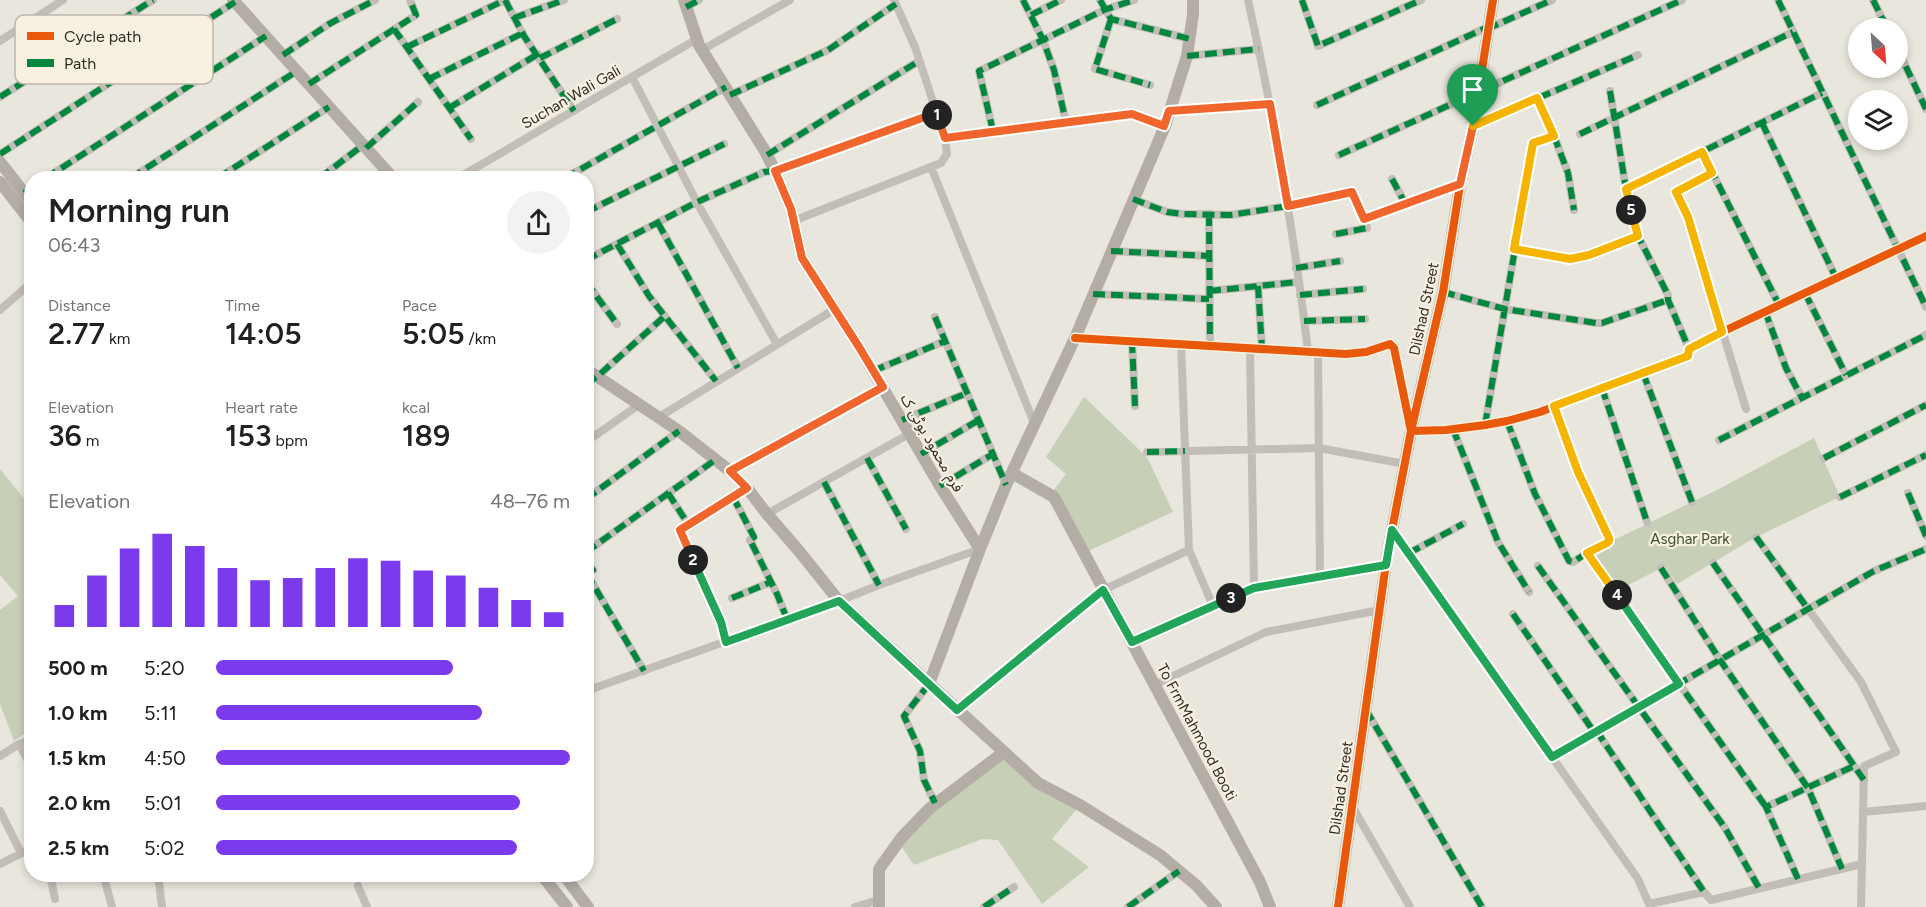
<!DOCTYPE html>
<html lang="en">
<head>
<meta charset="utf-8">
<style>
	:root { --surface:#fff; --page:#f2f2f2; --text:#202124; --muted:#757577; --accent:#7c3aed }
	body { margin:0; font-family:Figtree,"Noto Sans Arabic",sans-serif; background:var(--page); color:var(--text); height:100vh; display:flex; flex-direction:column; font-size:22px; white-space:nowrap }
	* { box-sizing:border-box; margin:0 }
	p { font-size:20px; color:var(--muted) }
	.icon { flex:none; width:33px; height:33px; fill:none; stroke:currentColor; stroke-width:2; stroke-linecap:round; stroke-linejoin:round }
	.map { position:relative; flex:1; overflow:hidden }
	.side { position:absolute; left:24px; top:171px; width:570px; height:711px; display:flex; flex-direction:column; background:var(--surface); border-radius:24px; box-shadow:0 3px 9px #0003 }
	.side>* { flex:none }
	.needle { width:39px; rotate:154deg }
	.controls { position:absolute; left:1848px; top:18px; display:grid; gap:12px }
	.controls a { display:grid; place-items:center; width:60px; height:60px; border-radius:50%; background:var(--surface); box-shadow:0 3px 9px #0003; font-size:30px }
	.pin { position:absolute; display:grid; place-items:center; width:51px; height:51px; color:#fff; margin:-62px -26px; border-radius:50% 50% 50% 0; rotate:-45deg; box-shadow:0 0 6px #0007 }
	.pin .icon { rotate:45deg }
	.km { position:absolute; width:30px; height:30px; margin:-15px; border-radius:50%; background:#222; color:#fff; font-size:16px; line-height:30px; text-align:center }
	.round { display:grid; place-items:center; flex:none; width:63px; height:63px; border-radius:32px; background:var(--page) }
	.overview { display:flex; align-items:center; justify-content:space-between; height:102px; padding:0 24px }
	h1 { font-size:33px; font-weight:600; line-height:45px }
	.figures { display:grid; grid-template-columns:repeat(3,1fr); gap:9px; height:102px; padding:6px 24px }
	.figures div { display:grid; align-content:center }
	.figures b { font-size:30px; font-weight:600 }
	.figures small { font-size:16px; font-weight:400 }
	.figures p { font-size:16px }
	.chart { height:168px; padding:12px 24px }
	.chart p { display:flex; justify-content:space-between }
	.chart svg { width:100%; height:108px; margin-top:6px; stroke:var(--accent); stroke-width:6 }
	ul { padding:0 24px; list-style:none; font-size:20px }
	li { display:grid; grid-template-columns:96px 72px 1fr; align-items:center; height:45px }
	li i { height:15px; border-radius:8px; background:var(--accent) }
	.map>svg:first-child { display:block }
	.green { fill:#c7cfb7 }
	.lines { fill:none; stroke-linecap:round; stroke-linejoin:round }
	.street { stroke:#c2bdb6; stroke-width:8 }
	.secondary { stroke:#b3ada6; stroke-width:12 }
	.quiet { stroke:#00873e; stroke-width:6; stroke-dasharray:12 6; stroke-linecap:butt }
	.cycleway-casing { stroke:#f8f1e2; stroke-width:11 }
	.cycleway { stroke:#e8590c; stroke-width:8 }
	.split-1-casing { stroke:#fff; stroke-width:12 }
	.split-2-casing { stroke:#fff; stroke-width:12 }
	.split-3-casing { stroke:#fff; stroke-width:12 }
	.split-4-casing { stroke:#fff; stroke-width:12 }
	.split-5-casing { stroke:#fff; stroke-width:12 }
	.split-6-casing { stroke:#fff; stroke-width:12 }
	.split-1 { stroke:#f0652b; stroke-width:8 }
	.split-2 { stroke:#f0652b; stroke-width:8 }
	.split-3 { stroke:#22a559; stroke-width:8 }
	.split-4 { stroke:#22a559; stroke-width:8 }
	.split-5 { stroke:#f5b400; stroke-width:8 }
	.split-6 { stroke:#f5b400; stroke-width:8 }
	.labels { text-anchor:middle; stroke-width:4.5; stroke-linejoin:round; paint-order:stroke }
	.street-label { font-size:15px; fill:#322b25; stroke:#f8f1e2 }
	.park-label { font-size:15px; fill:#3b4f2a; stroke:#f8f1e2 }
	.key { fill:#f8f1e2; stroke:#bdb6a9; stroke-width:1.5 }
	.key-label { font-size:16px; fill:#322b25 }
</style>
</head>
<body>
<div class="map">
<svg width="1926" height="907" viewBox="0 0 1926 907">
	<rect width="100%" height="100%" fill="#e9e6dd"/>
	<path class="green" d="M1084,397L1147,457L1173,512L1084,553L1050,495L1066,474L1046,457Z
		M1814,438L1840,497L1756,537L1677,584L1665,566L1615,592L1587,553L1721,488Z
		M0,469L31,507V729L14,741L0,704V610L18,596L0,575Z
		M1004,752L1080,805L1052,839L1089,867L1042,904L998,840L982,839L914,865L898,842Z"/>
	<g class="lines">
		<path class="street" d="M505,0L524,36L574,111
			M1023,0L1043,40L1054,70L1066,122
			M1100,0L1111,19L1190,39
			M1248,0C1274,116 1294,233 1308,351
			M1302,0L1318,46L1421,0
			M1778,0L1926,307
			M1873,0L1887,28
			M686,7L699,0
			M1031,15L1061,0
			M514,18L564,0
			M1111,19L1095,69L1150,85
			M394,29L471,139
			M1487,29L1552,0
			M0,41L63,0
			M407,47L505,0
			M702,50L790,0
			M1898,50L1926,109
			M283,55L329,24L375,0
			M1187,56L1259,49
			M540,58L617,19
			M632,77L700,208L777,344
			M429,79L523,33
			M309,84L416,15L410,0
			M1610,91L1626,189L1638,236L1668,295V300L1689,349
			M730,95L828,50L896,4
			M0,97L153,0
			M1317,105L1488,27
			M449,108L538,54
			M1169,111L1270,104
			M1762,123L1836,278
			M1473,126L1638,55
			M993,131L979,71L1104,10L1134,0
			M1580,134L1793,32
			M1554,136L1568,173L1574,210
			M945,138L1132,114L1165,126
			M366,148L418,102
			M1702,152L1779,305
			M0,154L235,2
			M767,155L919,61
			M1339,155L1682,0
			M931,167L1034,423
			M1712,173L1676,191L1688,217L1746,409
			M46,178L266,36
			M131,178L297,71
			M218,178L329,107
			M320,178L363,145
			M458,178L697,39
			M565,178L726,87
			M1392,179L1406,205
			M1626,189L1822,93
			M1133,199L1167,212L1182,214L1230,215L1288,206L1352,192L1364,219L1460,185
			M586,212L724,144
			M1209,214L1210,346
			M793,221L941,163L947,154L945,138L915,47L894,0
			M658,223L738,368
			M1336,234L1367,228L1364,219
			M617,244L649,296L716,381
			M1514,249L1570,259L1589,255L1638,236
			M1111,251L1209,256
			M586,260L697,202L764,172L775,171L936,113
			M1296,268L1340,261
			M586,282L617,324
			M1258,286L1262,349
			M1209,291L1298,282
			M1443,292L1505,309L1596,323H1602L1668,300
			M1805,293L1846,375
			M1093,294L1209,299
			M1300,295L1363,289
			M0,310L32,282
			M1765,311L1786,368L1802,398
			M935,317L1006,485
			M1304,321L1365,319
			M1075,338L1346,354L1366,352L1390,344L1394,348L1411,431L1446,430L1485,425L1507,421L1540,412L1688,356L1689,349L1722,332L1926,236
			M1132,341L1135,406
			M1181,344L1189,550L1213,606
			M1250,348L1254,588
			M1318,352L1320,576
			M873,371L945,341
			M1643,373L1692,502
			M586,384L598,376L665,316
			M1602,388L1647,522
			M1555,406L1578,472L1609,538V541L1607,543L1587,553L1766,807
			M659,417L835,309
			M902,420L967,393
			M1507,421L1535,494L1569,561L1573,562L1587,553
			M1485,425L1533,143L1554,136L1537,98
			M1453,429L1498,542L1529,592
			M1719,440L1926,335
			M586,442L640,404
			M1147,452L1319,448L1405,464
			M921,454L979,420
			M867,458L906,529
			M1824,458L1926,405
			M730,471L883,387
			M824,482L879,585
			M940,486L993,454
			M668,493L688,524L747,488
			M1908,493L1926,536
			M733,497L754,537L750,540L777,594L787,619
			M1840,497L1926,455
			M586,499L679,431
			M767,514L909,434
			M688,524L680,530L721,622L726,642
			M1392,530L1638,879L1649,904L1704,892L1711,900L1862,864
			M1756,537L1861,682L1896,752L1864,766L1861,907
			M586,552L715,460
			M1409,553L1463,524
			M586,561L593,570L587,574L644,671
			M1713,563L1864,780
			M1538,566L1725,828L1759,888
			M1661,568L1720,660L1808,788L1842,869
			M732,598L771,582
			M1513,614L1594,732L1600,736L1704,892
			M1132,642L1254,588L1386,565
			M586,676L593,689
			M929,684L904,716L920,751L924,780L935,803
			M1154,685L1266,632L1380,610
			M586,691L839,601L879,585L980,549
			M957,710L1103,590L1189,550
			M1366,710L1482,907
			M19,744L32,768
			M0,756L19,744L32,739
			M1552,757L1874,571L1926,549
			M1352,806L1410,907
			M0,811L21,853
			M1863,812L1926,806
			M0,864L32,848
			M50,874L55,899
			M103,874L112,907
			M158,874L162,907
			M1798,879L1766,807L1854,766
			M358,886L367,907
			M855,907L878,900
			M984,907L1014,887
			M1128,907L1179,871"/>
		<path class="secondary" d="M233,0L393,178
			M684,0L699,45L765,151L775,171L791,209L802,258L859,347L940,486L980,549
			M0,162L32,203
			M0,182L32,223
			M586,369L679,431L730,471L747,488L767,514L799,551L839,601L1004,752L930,808L902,837L879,869V907
			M1012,473L1054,497L1260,882L1270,907
			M929,684L980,549L1006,485L1075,338L1165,126L1187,56L1193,14V0
			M1004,752L1038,783L1080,805L1160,855L1196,885L1216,907
			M541,874L567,907
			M563,874L588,907
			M1338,907L1387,556L1411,431L1443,292L1460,185L1473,126L1493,0"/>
		<path class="quiet" d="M505,0L524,36L574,111
			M1023,0L1043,40L1054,70L1066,122
			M1100,0L1111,19L1190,39
			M1302,0L1318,46L1421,0
			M1778,0L1926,307
			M1873,0L1887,28
			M686,7L699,0
			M1031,15L1061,0
			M514,18L564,0
			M1111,19L1095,69L1150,85
			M394,29L471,139
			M1487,29L1552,0
			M407,47L505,0
			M1898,50L1926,109
			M283,55L329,24L375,0
			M1187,56L1259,49
			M540,58L617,19
			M429,79L523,33
			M309,84L416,15L410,0
			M1610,91L1626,189L1638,236L1668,295V300L1689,349
			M730,95L828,50L896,4
			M0,97L153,0
			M1317,105L1488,27
			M449,108L538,54
			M1169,111L1270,104
			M1762,123L1836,278
			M1473,126L1638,55
			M993,131L979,71L1104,10L1134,0
			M1580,134L1793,32
			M1554,136L1568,173L1574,210
			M945,138L1132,114L1165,126
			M366,148L418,102
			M1702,152L1779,305
			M0,154L235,2
			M767,155L919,61
			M1339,155L1682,0
			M1712,173L1676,191L1688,217L1722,332
			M46,178L266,36
			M131,178L297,71
			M218,178L329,107
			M320,178L363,145
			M565,178L726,87
			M1392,179L1406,205
			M1626,189L1822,93
			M24,193L32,188
			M1133,199L1167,212L1182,214L1230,215L1288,206L1352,192L1364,219L1460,185
			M586,212L724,144
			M1209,214L1210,346
			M658,223L738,368
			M1336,234L1367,228L1364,219
			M617,244L649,296L716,381
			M1514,249L1570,259L1589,255L1638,236
			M1111,251L1209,256
			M586,260L697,202L764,172L775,171L936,113
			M1296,268L1340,261
			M586,282L617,324
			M1258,286L1262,349
			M1209,291L1298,282
			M1443,292L1505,309L1596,323H1602L1668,300
			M1805,293L1846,375
			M1093,294L1209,299
			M1300,295L1363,289
			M1765,311L1786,368L1802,398
			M935,317L1006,485
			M1304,321L1365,319
			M1132,341L1135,406
			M873,371L945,341
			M1643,373L1692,502
			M586,384L598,376L665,316
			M1602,388L1647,522
			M1555,406L1578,472L1609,538V541L1607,543L1587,553L1766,807
			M902,420L967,393
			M1507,421L1535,494L1569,561L1573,562L1587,553
			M1485,425L1533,143L1554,136L1537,98
			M1453,429L1498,542L1529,592
			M1719,440L1926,335
			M1147,452L1185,451
			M921,454L979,420
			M867,458L906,529
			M1824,458L1926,405
			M730,471L883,387
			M824,482L879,585
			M940,486L993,454
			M668,493L688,524L747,488
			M1908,493L1926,536
			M733,497L754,537L750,540L777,594L787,619
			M1840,497L1926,455
			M586,499L679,431
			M688,524L680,530L721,622L726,642
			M1756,537L1808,609
			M586,552L715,460
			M1409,553L1463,524
			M586,561L593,570L587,574L644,671
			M1713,563L1864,780
			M1538,566L1725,828L1759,888
			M1661,568L1720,660L1808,788L1842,869
			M732,598L771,582
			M1513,614L1594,732L1600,736L1704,892
			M586,676L593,689
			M929,684L904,716L920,751L924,780L935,803
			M1366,710L1482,907
			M1552,757L1874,571L1926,549
			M1798,879L1766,807L1854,766
			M984,907L1014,887
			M1128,907L1179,871"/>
		<g class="cycleway-casing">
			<path id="cycleway" d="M1075,338L1346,354L1366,352L1390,344L1394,348L1411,431L1446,430L1485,425L1507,421L1540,412L1688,356L1689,349L1722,332L1926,236
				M1338,907L1387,556L1411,431L1443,292L1460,185L1473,126L1493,0"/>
		</g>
		<use href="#cycleway" class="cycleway"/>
	</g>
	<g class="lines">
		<g class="split-1-casing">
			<path id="split-1" d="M937,115L945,138L1132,114L1164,126L1169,111L1270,104L1288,206L1352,192L1364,219L1460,184L1473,126"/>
		</g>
		<g class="split-2-casing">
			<path id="split-2" d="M693,560L680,530L747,488L730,471L883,387L859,347L802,258L791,209L775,171L936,113L937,115"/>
		</g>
		<g class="split-3-casing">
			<path id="split-3" d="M693,560L721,622L726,642L839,601L957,710L1103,590L1132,642L1231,598"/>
		</g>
		<g class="split-4-casing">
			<path id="split-4" d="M1231,598L1254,588L1386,565L1392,530L1552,757L1679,684L1617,595"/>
		</g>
		<g class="split-5-casing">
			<path id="split-5" d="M1617,595L1587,553L1607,543L1609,541V538L1578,472L1554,406L1688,356L1689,349L1722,332L1688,217L1676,192L1712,173L1702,152L1626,189L1631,210"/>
		</g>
		<g class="split-6-casing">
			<path id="split-6" d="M1473,126L1537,98L1554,136L1533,143L1514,249L1570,259L1589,255L1638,236L1631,210"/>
		</g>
		<use href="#split-1" class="split-1"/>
		<use href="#split-2" class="split-2"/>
		<use href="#split-3" class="split-3"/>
		<use href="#split-4" class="split-4"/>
		<use href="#split-5" class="split-5"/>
		<use href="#split-6" class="split-6"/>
	</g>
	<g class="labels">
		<g class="street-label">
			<text transform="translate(571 97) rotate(-30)" y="5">Suchan Wali Gali</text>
			<text transform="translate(1424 309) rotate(-78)" y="5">Dilshad Street</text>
			<text transform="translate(932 443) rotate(60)" y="5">فرم محمود بوٹی ک</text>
			<text transform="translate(1197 732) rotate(62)" y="5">To FrmMahmood Booti</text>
			<text transform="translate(1341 788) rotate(-82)" y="5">Dilshad Street</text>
		</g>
		<g class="park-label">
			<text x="1690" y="544">Asghar Park</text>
		</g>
	</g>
	<rect x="15" y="15" width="198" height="69" rx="9" class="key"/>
	<rect x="27" y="32" width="27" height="8" fill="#e8590c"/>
	<rect x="27" y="59" width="27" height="8" fill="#00873e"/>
	<g class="key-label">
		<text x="64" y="42">Cycle path</text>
		<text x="64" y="69">Path</text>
	</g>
</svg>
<div class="controls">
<a><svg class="needle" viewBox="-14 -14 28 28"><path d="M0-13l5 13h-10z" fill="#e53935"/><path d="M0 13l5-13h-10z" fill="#757577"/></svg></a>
<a><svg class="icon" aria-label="layers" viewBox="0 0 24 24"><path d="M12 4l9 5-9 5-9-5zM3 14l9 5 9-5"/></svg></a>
</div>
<div class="pin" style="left:1473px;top:126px;background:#1e9e55"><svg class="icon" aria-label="arrive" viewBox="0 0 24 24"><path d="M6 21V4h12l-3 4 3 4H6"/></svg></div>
<b class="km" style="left:937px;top:115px">1</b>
<b class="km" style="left:693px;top:560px">2</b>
<b class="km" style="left:1231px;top:598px">3</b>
<b class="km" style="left:1617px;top:595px">4</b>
<b class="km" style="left:1631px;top:210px">5</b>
<section class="side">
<div class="overview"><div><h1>Morning run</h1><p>06:43</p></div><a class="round"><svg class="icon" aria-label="share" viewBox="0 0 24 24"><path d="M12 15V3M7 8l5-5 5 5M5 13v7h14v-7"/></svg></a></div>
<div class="figures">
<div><p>Distance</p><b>2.77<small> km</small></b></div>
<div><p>Time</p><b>14:05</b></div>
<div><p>Pace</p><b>5:05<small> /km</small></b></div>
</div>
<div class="figures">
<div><p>Elevation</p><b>36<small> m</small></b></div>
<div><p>Heart rate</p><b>153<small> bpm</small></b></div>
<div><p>kcal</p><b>189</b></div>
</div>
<div class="chart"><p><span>Elevation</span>48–76 m</p>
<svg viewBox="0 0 160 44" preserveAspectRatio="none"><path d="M5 44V35M15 44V23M25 44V12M35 44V6M45 44V11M55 44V20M65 44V25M75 44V24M85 44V20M95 44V16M105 44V17M115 44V21M125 44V23M135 44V28M145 44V33M155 44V38"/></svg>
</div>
<ul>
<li><b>500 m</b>5:20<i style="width:67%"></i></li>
<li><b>1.0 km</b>5:11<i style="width:75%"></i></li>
<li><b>1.5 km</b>4:50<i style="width:100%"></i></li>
<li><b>2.0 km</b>5:01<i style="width:86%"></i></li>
<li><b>2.5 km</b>5:02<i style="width:85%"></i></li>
</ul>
</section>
</div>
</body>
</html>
